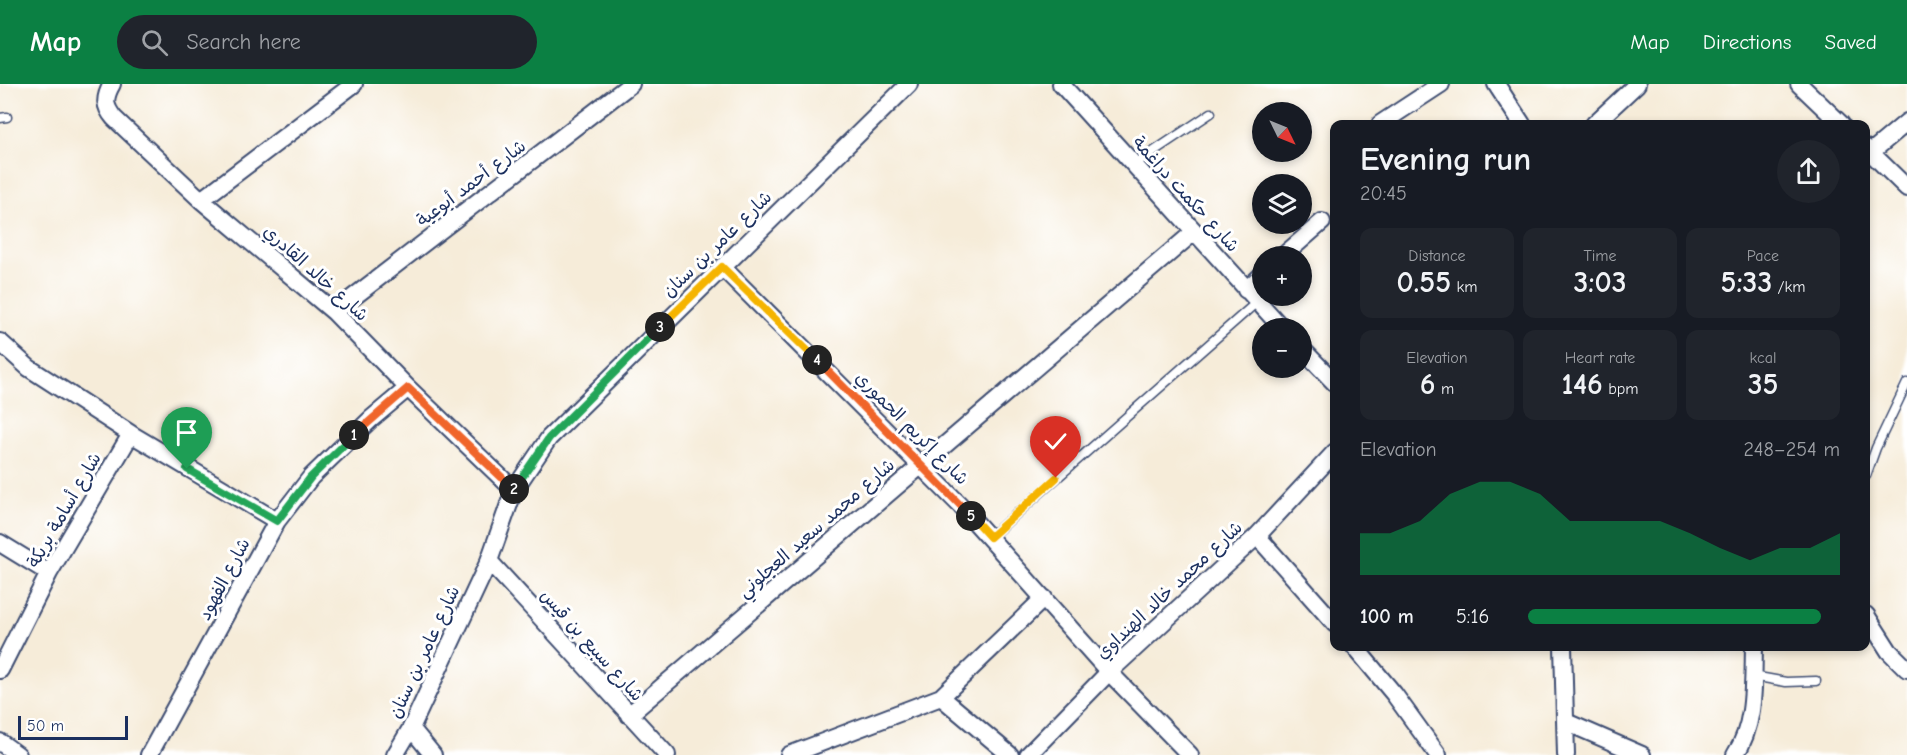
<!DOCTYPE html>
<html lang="en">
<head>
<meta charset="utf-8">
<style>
	:root { --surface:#171b24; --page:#20242c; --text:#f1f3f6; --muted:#9ea1a6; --accent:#0b8043 }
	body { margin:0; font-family:"Comic Neue","Playpen Sans Arabic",sans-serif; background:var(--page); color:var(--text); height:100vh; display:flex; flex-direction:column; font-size:22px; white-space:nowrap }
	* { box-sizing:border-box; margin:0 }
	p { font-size:20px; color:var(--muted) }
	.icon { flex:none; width:33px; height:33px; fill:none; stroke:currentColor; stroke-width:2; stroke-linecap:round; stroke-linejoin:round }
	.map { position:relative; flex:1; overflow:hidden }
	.side { position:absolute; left:1330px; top:36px; width:540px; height:531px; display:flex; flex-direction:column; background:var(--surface); border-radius:12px; box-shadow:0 3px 9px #0003 }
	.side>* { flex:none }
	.needle { width:39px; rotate:133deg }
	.fabs { position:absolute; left:1252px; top:18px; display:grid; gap:12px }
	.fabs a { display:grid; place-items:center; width:60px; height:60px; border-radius:50%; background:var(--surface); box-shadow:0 3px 9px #0003; font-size:30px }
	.scale { position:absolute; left:18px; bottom:15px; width:110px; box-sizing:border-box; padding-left:6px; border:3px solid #1b2f5e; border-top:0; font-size:16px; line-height:21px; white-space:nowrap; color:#1b2f5e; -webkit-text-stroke:4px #fff; paint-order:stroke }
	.pin { position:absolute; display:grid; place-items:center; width:51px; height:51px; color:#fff; margin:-62px -26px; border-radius:50% 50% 50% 0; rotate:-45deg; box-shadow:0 0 6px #0007 }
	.pin .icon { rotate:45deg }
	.km { position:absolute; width:30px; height:30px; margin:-15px; border-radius:50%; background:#222; color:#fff; font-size:16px; line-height:30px; text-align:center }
	.round { display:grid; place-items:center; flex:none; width:63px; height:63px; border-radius:32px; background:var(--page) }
	.summary { display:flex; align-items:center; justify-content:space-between; height:102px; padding:0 30px }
	h1 { font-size:33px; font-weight:600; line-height:45px }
	.metrics { display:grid; grid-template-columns:repeat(3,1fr); gap:9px; height:102px; padding:6px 30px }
	.metrics div { display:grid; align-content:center; border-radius:12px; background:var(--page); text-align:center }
	.metrics b { font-size:30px; font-weight:600 }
	.metrics small { font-size:16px; font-weight:400 }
	.metrics p { font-size:16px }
	.chart { height:168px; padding:12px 30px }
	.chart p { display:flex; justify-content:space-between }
	.chart svg { width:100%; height:108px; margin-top:6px; fill:var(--accent); opacity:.7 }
	ul { padding:0 30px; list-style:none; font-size:20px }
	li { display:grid; grid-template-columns:96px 72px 1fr; align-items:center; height:45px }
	li i { height:15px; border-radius:8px; background:var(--accent) }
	header { display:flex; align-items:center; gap:36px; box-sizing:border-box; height:84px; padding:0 30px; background:var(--accent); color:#fff }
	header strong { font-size:28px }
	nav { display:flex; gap:33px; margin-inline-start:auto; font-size:21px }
	.search { width:420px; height:54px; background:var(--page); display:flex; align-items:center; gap:15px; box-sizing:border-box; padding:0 21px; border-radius:33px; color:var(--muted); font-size:22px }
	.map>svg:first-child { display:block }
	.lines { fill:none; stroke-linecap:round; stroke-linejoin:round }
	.lane-casing { stroke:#3c4b70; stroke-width:11 }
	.street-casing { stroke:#3c4b70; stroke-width:20 }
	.lane { stroke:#fff; stroke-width:8 }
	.street { stroke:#fff; stroke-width:16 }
	.split-1-casing { stroke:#fff; stroke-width:12 }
	.split-2-casing { stroke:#fff; stroke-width:12 }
	.split-3-casing { stroke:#fff; stroke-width:12 }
	.split-4-casing { stroke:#fff; stroke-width:12 }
	.split-5-casing { stroke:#fff; stroke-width:12 }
	.split-6-casing { stroke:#fff; stroke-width:12 }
	.split-1 { stroke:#22a559; stroke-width:8 }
	.split-2 { stroke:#f0652b; stroke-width:8 }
	.split-3 { stroke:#22a559; stroke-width:8 }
	.split-4 { stroke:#f5b400; stroke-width:8 }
	.split-5 { stroke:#f0652b; stroke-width:8 }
	.split-6 { stroke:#f5b400; stroke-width:8 }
	.labels { text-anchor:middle; stroke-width:6; stroke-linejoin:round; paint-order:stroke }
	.street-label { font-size:18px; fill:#1b2f5e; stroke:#fff }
</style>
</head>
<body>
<header>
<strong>Map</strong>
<div class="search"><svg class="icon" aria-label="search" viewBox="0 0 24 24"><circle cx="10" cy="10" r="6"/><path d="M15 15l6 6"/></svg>Search here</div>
<nav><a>Map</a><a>Directions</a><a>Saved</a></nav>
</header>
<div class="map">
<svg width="1907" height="671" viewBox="0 0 1907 671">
	<rect width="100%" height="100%" fill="#fff"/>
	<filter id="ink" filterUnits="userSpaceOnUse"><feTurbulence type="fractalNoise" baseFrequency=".0167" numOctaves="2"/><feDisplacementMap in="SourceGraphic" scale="12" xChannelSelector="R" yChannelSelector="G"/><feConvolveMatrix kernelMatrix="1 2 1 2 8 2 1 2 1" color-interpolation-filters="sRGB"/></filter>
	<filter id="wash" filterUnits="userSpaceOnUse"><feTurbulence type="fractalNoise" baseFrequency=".008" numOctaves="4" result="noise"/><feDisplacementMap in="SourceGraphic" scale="24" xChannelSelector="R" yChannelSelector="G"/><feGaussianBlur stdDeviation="1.35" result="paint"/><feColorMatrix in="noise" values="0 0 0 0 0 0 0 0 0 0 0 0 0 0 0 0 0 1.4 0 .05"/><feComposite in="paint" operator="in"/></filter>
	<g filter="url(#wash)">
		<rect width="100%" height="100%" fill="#f6ecd9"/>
	</g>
	<g filter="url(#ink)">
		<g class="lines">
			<g class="lane-casing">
				<path id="lane" d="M0,34L7,33
					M1133,81L1211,29
					M1866,392L1876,364L1907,299
					M990,453L1257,218
					M1753,592L1786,598L1816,597"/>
			</g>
			<g class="street-casing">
				<path id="street" d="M112,0C104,14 104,22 114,34L201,116L334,228L408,304L514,406
					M1061,0L1282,244
					M1496,0L1522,40
					M1799,0L1841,40
					M1380,40L1441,0
					M1594,40L1637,0
					M1866,64L1907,104
					M1870,69L1907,38
					M201,116L354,0
					M1283,172L1322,138
					M722,183L961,422L1109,588L1190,671
					M1246,206L1263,190
					M334,228L631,0
					M0,258L29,284L131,350L277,437
					M1302,265L1335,299
					M1257,452L1335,540
					M0,459L49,489
					M489,477L667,671
					M1866,531L1889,567L1907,585
					M1354,562L1394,610L1438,671
					M1563,562L1566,671
					M0,586L49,489L131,350
					M941,613L1010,671
					M629,631L1194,148
					M1566,638L1642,671
					M411,644L433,671
					M0,658L18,671
					M149,671L277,437L311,393L371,335L408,304
					M395,671L411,644L489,477L514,406L549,354L909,0
					M789,671L941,613L1044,514
					M1028,671L1109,588L1257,452L1335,368
					M1735,671C1756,640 1753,598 1754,562"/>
			</g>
			<use href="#lane" class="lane"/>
			<use href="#street" class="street"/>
		</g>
	</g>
	<g class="lines" filter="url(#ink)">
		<g class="split-1-casing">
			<path id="split-1" d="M187,385L277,437L311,393L354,351"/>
		</g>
		<g class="split-2-casing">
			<path id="split-2" d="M354,351L408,304L514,405"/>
		</g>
		<g class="split-3-casing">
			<path id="split-3" d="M514,405L549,354L660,243"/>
		</g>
		<g class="split-4-casing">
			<path id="split-4" d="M660,243L722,183L817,276"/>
		</g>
		<g class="split-5-casing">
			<path id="split-5" d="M817,276L971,432"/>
		</g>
		<g class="split-6-casing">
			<path id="split-6" d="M971,432L990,453L1056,394"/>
		</g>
		<use href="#split-1" class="split-1"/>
		<use href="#split-2" class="split-2"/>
		<use href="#split-3" class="split-3"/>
		<use href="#split-4" class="split-4"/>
		<use href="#split-5" class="split-5"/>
		<use href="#split-6" class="split-6"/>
	</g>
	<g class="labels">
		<g class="street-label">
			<text transform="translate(471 99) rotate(-37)" y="6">شارع أحمد أبوعية</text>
			<text transform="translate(1186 110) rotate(48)" y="6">شارع حكمت دراغمة</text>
			<text transform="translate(717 160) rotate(-44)" y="6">شارع عامر بن سنان</text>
			<text transform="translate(316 189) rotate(42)" y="6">شارع خالد القادري</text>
			<text transform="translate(912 344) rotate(45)" y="6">شارع إكريم الحموري</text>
			<text transform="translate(64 426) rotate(-60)" y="6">شارع أسامة بريكة</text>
			<text transform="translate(816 444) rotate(-41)" y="6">شارع محمد سعيد العجلوني</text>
			<text transform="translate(224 495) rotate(-62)" y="6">شارع الفهود</text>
			<text transform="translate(1169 506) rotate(-43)" y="6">شارع محمد خالد الهنداوي</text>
			<text transform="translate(592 561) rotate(48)" y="6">شارع سبيع بن قيس</text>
			<text transform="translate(424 568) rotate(-65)" y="6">شارع عامر بن سنان</text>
		</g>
	</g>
</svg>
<div class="fabs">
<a><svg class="needle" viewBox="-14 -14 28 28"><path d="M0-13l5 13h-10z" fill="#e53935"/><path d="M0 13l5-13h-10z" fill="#9ea1a6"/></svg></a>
<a><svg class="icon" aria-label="layers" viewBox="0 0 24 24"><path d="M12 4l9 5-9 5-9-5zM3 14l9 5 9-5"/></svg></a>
<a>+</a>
<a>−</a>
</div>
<div class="scale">50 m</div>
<div class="pin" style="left:187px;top:385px;background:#1e9e55"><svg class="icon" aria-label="arrive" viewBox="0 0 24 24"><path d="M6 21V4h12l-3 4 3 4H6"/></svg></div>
<div class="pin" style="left:1056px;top:394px;background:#d93025"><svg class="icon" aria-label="check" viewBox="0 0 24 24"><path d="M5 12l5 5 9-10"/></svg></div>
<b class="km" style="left:354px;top:351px">1</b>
<b class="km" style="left:514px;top:405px">2</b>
<b class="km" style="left:660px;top:243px">3</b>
<b class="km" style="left:817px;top:276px">4</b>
<b class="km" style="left:971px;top:432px">5</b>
<section class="side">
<div class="summary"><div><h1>Evening run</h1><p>20:45</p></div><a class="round"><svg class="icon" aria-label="share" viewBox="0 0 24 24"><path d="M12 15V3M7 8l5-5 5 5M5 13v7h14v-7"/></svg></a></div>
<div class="metrics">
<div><p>Distance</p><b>0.55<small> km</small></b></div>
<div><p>Time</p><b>3:03</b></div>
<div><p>Pace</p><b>5:33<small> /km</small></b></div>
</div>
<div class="metrics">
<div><p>Elevation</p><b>6<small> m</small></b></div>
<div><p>Heart rate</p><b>146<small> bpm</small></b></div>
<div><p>kcal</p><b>35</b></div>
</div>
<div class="chart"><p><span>Elevation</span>248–254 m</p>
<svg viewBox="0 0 160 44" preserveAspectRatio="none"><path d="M0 44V27L10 27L20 22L30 11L40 6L50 6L60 11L70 22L80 22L90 22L100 22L110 27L120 33L130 38L140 33L150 33L160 27V44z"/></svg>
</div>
<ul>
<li><b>100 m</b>5:16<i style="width:94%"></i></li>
</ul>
</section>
</div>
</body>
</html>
